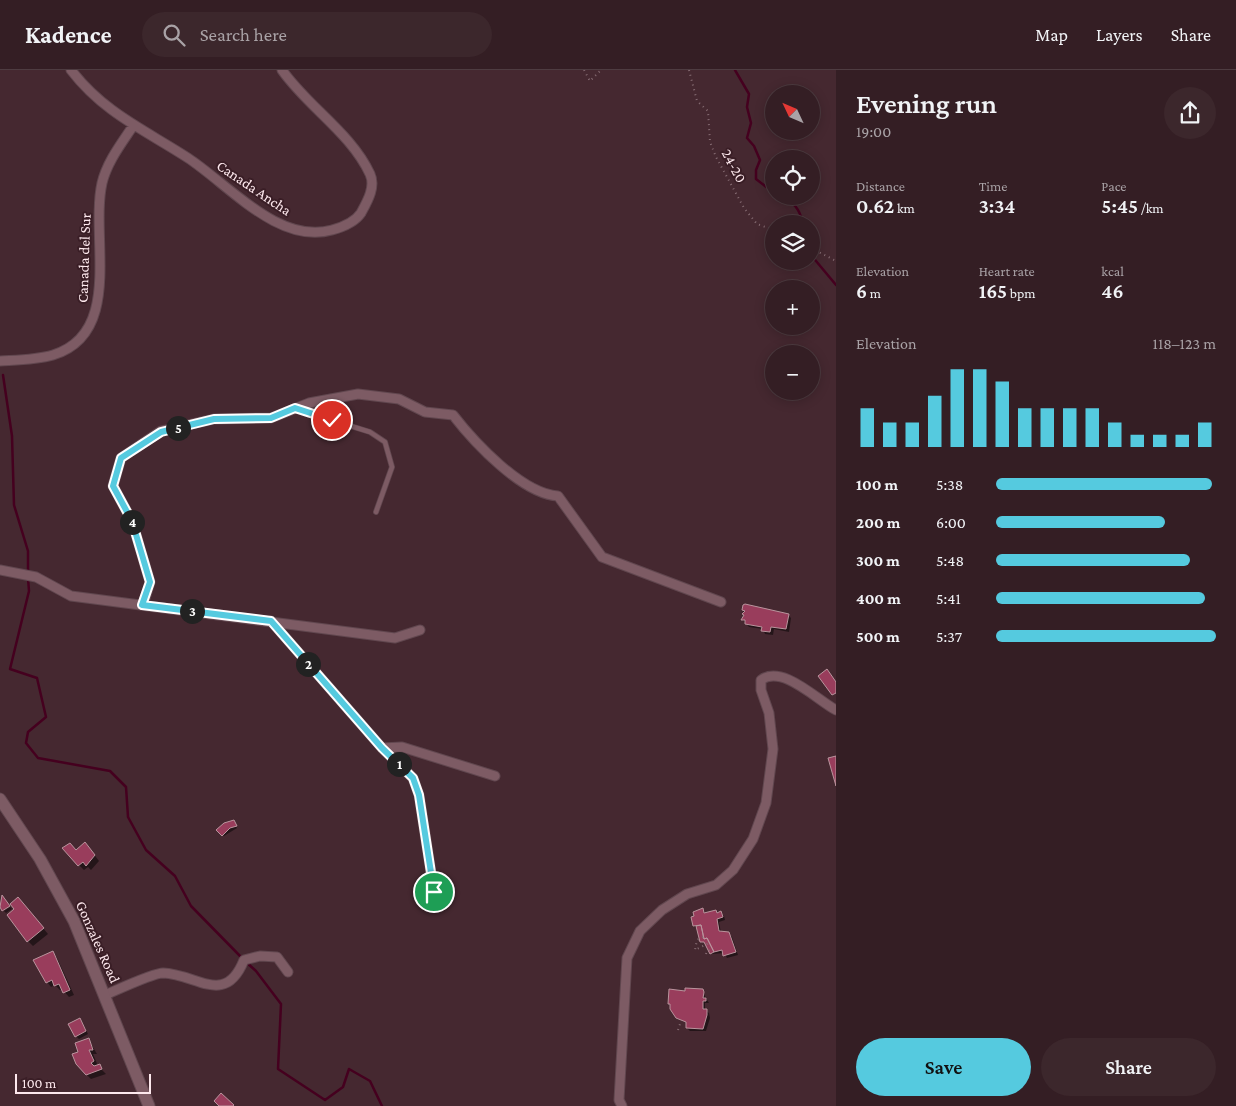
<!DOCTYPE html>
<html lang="en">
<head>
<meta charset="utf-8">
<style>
	:root { --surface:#341e24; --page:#3c272c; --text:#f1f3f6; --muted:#a9a2a6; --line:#4e3c41; --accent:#55cadf }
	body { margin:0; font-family:"Crimson Pro",serif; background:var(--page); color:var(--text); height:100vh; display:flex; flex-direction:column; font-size:19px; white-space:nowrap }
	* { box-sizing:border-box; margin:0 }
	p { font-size:16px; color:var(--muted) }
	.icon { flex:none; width:28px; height:28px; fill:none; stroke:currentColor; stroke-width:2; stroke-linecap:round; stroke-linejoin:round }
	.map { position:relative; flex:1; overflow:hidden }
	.side { display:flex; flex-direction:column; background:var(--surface); width:400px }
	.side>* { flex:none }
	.needle { width:32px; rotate:314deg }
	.buttons { position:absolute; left:765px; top:15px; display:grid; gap:10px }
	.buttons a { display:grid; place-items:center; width:55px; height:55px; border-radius:50%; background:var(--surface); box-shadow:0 2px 12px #0003,0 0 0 1px var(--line); font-size:25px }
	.scale { position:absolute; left:15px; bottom:12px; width:136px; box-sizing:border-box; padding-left:5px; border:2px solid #fde8ed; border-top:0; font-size:14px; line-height:18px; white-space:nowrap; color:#fde8ed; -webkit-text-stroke:4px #3a1e26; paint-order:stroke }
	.pin { position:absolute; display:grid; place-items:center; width:42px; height:42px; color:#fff; margin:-21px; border:2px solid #fff; border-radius:50%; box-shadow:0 1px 5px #0007 }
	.km { position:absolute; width:25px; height:25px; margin:-12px; border-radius:50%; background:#222; color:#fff; font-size:14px; line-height:25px; text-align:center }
	.round { display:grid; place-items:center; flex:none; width:52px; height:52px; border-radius:26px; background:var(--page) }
	.summary { display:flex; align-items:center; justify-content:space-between; height:85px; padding:0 20px }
	h1 { font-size:28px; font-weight:600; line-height:38px }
	.stats { display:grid; grid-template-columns:repeat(3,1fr); gap:8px; height:85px; padding:5px 20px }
	.stats div { display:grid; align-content:center }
	.stats b { font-size:21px; font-weight:600 }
	.stats small { font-size:14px; font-weight:400 }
	.stats p { font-size:14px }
	.chart { height:140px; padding:10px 20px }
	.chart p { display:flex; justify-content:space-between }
	.chart svg { width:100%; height:90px; margin-top:5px; stroke:var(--accent); stroke-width:6 }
	.primary-button { display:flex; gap:10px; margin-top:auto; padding:10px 20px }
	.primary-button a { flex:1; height:58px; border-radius:30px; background:var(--accent); color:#111; font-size:20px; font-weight:600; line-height:58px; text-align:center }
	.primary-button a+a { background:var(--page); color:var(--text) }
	ul { padding:0 20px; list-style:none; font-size:16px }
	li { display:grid; grid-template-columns:80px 60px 1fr; align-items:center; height:38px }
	li i { height:12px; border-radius:6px; background:var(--accent) }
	header { display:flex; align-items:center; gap:30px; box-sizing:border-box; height:70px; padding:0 25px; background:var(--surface); border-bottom:1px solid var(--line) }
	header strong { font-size:24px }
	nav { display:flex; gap:28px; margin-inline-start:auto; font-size:18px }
	.search { width:350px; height:45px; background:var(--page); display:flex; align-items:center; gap:12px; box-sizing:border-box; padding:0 18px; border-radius:28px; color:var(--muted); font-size:19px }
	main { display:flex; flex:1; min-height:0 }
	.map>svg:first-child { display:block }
	.shadow { fill:#0007 }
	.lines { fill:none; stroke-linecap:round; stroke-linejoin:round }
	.stream { stroke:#45001f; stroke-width:2.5 }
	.building { fill:#993d5c; stroke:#b9949d }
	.service-casing { stroke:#61474f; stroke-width:6 }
	.minor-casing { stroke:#61474f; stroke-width:11 }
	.tertiary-casing { stroke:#61474f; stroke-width:13 }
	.path { stroke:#866c73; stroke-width:2; stroke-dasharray:1 4; stroke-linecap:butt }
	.service { stroke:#7d5b64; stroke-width:4.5 }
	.minor { stroke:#7d5b64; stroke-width:9 }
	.tertiary { stroke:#7d5b64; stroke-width:11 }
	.route-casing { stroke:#fff; stroke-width:10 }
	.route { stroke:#55cadf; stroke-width:6 }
	.labels { text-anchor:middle; stroke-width:4; stroke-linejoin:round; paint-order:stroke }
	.street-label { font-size:15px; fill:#fde8ed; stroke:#3a1e26 }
</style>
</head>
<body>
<header>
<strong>Kadence</strong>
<div class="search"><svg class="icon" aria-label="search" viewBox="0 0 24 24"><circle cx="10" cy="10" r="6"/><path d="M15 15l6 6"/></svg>Search here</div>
<nav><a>Map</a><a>Layers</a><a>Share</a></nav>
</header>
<main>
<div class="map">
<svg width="836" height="1036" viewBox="0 0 836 1036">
	<rect width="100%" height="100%" fill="#452830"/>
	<path class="shadow" d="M744,536L788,545L791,548L789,562L774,559L773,565L765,564L763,559L749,557L743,550L747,548L743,544Z
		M235,753L237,758L224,766L218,760Z
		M90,779L99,791L91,800L88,797L84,800L79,795L76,781Z
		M23,834L48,864L33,876L28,871L16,840Z
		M10,837L12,839L6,843L4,841Z
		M702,839L706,844L716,841L724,846L725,850L719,852L721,863L729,864L732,867L738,885L727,888L724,883L712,884L705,872H701L698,859L694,856Z
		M53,883L57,888L74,925L69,927L62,919L60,920L55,915L51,917L47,912Z
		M702,921L709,933H705V940L709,943L710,948L706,961H690L687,958V952L669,933L686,922Z
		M80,949L88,964L79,969L76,966Z
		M88,969L97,984H93L98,996L106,1004L91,1009L86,1004L80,983Z"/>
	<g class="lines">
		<path class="stream" d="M735,0L749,24L747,37L751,53L747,68L754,76L760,90L756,100V109L774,123
			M784,126C794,133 802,142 802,154
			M811,185L836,215
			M3,305L12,366L14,435L28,481V503
			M28,508L29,521L10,599L37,608L46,647L28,662L26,673L38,688L110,701L126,717L128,747L146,780L175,806L191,836L242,888
			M246,892L256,901L281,934L278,999L325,1030L343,1017L349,999L370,1011L382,1036"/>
	</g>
	<path class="building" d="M745,534L789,544L786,559L771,557L770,562L761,561L762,557L745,554V550H741L744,545L742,544L745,541L742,540L743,535Z
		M827,599L836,612V623L832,625L818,606Z
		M836,686V716L828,688Z
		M234,750L237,756L230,758L222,766L216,760L224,753Z
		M85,772L95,785L86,796L83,792L78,796L62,778L70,773L76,780Z
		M2,825L10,836L2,841L0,837Z
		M18,827L44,858L27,872L7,845L14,839L10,834Z
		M703,838L704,843L716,840L717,843L721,841L723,847L717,849L719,861L729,862L736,882L723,886L722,880L714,882L707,868L704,869L701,855L693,856L691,847L694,846L693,842Z
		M701,855L704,869L707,868L714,882L710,884L704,872H700L696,856Z
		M53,881L70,920L63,923L59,914L54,916L52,910L46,913L33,890Z
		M685,918L703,919L704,922L703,928H706V931H703V939H707V945L703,959L686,958V952L676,948L670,939V934H668L669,919L685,921Z
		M80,948L86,961L75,967L68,954Z
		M89,968L93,980H89L94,991L91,993L94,996L100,994L102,999L86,1005L76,994L72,984L78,982L75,973Z
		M221,1023L234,1035L233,1036H219L214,1031Z"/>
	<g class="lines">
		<g class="service-casing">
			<path id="service" d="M296,339L370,362L385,372L392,397L376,442"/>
		</g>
		<g class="minor-casing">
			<path id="minor" d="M71,0C104,43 145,60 188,88C229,115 279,175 332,160C343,157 355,152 361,143C367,132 376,117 370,104C351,63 308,37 282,0
				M0,291C17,290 36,290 53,285C124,263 90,168 102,113C107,92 121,74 133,56
				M0,500L36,507L71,526L395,568L420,560
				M143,535L150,512L132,451L113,416L121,388L161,361L214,349L271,348L309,333L358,324L399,329L425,342L453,345C474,372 522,424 558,426L602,487L721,532
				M271,551L382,678L413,708L419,725L434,822
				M382,678L402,677L495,706
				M105,925C117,920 153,903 163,903C197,904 225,937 244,890L260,886L277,887L288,902
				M622,1036L619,1030L627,888L640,861L662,840L687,824L716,815L733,800L753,769L766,733L773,679L769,643L761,620V610C782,594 817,630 836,640"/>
		</g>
		<g class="tertiary-casing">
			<path id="tertiary" d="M0,729L40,789L74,851L149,1036"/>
		</g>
		<path class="path" d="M584,0L590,11L601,0
			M689,0L697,31L708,41L710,72L716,87L744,138L757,154L774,160
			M811,178L836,191
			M703,867L697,870L695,880L709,873
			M706,884L707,881L713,879
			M678,960L681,951"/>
		<use href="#service" class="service"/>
		<use href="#minor" class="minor"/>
		<use href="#tertiary" class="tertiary"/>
	</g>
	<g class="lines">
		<g class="route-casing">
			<path id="route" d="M332,350L295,338L271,348L214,349L161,362L121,388L113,416L132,451L150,512L142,535L271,551L382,678L413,708L419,725L434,822"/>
		</g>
		<use href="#route" class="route"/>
	</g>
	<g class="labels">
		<g class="street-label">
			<text transform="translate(734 96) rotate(62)" y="5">24-20</text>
			<text transform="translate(254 118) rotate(34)" y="5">Canada Ancha</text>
			<text transform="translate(84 188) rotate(-88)" y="5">Canada del Sur</text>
			<text transform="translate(98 872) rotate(66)" y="5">Gonzales Road</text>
		</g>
	</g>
</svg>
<div class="buttons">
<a><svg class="needle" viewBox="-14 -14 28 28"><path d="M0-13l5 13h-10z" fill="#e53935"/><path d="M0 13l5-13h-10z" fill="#a9a2a6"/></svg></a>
<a><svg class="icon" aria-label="locate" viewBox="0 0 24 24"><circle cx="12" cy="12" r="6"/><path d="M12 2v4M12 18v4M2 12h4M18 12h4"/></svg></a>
<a><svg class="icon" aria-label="layers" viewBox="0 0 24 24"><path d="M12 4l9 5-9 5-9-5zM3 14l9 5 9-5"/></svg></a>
<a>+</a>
<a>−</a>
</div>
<div class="scale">100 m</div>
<div class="pin" style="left:434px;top:822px;background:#1e9e55"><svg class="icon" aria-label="arrive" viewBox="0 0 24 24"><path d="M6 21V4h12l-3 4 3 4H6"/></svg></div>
<div class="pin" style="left:332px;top:350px;background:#d93025"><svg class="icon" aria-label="check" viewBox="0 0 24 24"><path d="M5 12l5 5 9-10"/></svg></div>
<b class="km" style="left:399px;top:694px">1</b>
<b class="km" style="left:308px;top:594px">2</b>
<b class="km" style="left:192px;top:541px">3</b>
<b class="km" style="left:132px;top:452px">4</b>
<b class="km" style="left:178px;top:358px">5</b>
</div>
<section class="side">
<div class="summary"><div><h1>Evening run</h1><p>19:00</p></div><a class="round"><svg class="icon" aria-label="share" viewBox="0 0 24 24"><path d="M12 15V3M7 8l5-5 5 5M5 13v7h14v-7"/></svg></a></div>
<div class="stats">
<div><p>Distance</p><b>0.62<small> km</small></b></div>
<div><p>Time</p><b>3:34</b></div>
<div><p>Pace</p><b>5:45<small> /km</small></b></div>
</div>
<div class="stats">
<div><p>Elevation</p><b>6<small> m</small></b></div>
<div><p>Heart rate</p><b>165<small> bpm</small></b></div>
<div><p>kcal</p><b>46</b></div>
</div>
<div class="chart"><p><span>Elevation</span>118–123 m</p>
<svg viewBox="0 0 160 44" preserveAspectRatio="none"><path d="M5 44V25M15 44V32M25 44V32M35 44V19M45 44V6M55 44V6M65 44V12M75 44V25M85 44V25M95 44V25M105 44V25M115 44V32M125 44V38M135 44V38M145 44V38M155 44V32"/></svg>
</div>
<ul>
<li><b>100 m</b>5:38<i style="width:98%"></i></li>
<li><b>200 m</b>6:00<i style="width:77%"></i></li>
<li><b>300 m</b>5:48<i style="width:88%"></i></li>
<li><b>400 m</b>5:41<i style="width:95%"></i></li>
<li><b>500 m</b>5:37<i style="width:100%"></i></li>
</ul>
<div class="primary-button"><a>Save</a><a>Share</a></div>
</section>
</main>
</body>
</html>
